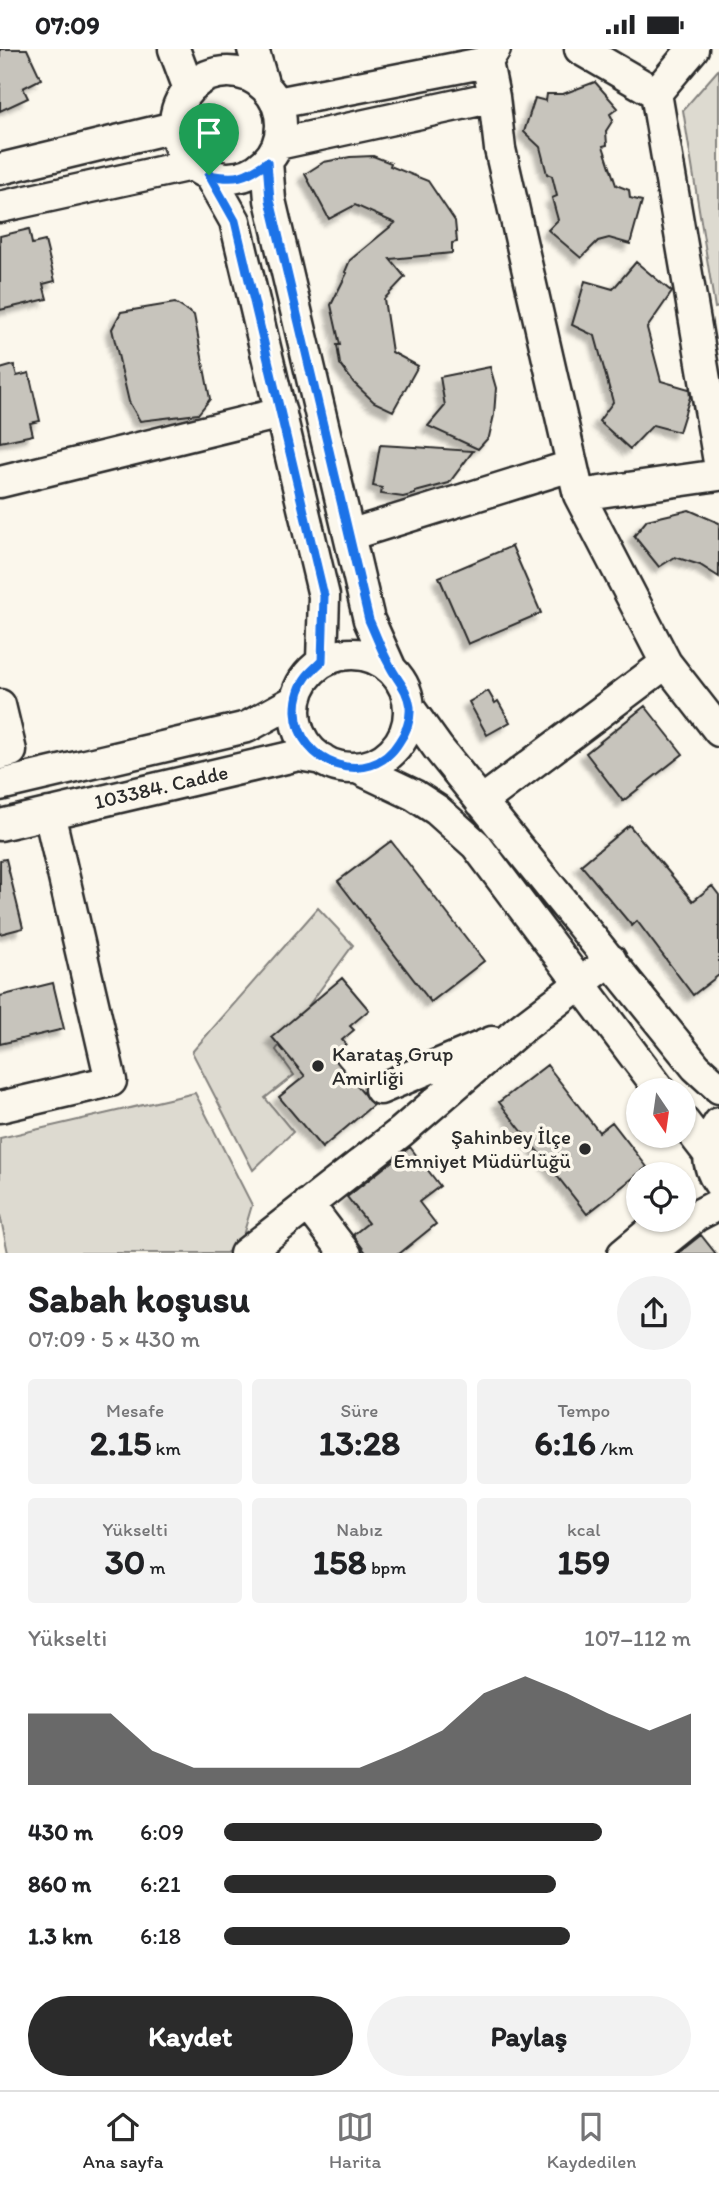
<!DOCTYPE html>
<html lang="tr">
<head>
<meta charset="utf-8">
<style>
	:root { --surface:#fff; --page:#f2f2f2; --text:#202124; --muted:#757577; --line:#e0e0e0; --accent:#2b2b2b }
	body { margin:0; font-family:Itim,sans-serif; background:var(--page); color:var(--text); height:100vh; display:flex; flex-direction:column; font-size:26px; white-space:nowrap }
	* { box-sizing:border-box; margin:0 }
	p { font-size:23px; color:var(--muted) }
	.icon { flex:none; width:38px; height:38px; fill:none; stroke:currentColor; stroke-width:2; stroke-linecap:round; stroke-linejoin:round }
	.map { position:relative; height:1204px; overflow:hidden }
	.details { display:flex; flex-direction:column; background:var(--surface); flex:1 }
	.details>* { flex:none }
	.needle { width:46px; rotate:167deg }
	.tools { position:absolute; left:626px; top:1029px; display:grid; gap:14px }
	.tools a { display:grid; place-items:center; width:70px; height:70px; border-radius:50%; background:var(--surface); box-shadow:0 2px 5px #0004; font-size:35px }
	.pin { position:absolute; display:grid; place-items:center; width:60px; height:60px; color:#fff; margin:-72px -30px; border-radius:50% 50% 50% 0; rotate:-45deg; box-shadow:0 0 7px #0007 }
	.pin .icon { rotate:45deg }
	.round { display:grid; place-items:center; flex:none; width:74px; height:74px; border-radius:37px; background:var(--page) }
	.summary { display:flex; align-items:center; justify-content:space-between; height:119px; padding:0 28px }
	h1 { font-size:38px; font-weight:700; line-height:52px }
	.metrics { display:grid; grid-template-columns:repeat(3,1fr); gap:10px; height:119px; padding:7px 28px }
	.metrics div { display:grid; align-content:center; border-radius:7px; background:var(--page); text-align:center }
	.metrics b { font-size:35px; font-weight:700 }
	.metrics small { font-size:19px; font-weight:400 }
	.metrics p { font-size:19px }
	.chart { height:196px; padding:14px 28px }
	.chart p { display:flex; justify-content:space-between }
	.chart svg { width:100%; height:126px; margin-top:7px; fill:var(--accent); opacity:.7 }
	.primary-button { display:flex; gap:14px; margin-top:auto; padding:14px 28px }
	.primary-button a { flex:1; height:80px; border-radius:42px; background:var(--accent); color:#fff; font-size:28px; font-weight:700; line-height:80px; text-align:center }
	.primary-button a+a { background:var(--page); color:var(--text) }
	ul { padding:0 28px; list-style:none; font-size:23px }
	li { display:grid; grid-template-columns:112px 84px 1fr; align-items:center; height:52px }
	li i { height:18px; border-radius:9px; background:var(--accent) }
	.status { display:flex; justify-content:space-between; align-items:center; height:49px; padding:0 35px; background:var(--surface); direction:ltr }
	.status svg { height:19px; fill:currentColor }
	.menu { display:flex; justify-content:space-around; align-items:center; height:98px; border-top:2px solid var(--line); background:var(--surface); font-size:19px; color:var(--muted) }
	.menu a { display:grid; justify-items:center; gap:4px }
	.menu .selected { color:var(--accent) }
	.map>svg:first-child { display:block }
	.green { fill:#dddad0; stroke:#84827e; stroke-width:2 }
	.building { fill:#c7c4bc; stroke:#2b2b2b; stroke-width:2; filter:url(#shadow) }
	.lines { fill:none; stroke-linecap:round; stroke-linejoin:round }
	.minor-casing { stroke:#2b2b2b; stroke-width:35 }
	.minor { stroke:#fbf7ec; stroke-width:30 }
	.route-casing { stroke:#fff; stroke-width:14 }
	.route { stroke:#1a73e8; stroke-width:9 }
	.poi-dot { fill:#2b2b2b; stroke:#fbf7ec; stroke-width:2.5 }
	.labels { text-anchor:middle; stroke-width:7; stroke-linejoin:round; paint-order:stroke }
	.street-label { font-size:21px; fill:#2b2b2b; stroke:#fbf7ec }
	.poi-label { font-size:21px; fill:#2b2b2b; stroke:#fbf7ec; text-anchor:start }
</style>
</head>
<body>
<div class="status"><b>07:09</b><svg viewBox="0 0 49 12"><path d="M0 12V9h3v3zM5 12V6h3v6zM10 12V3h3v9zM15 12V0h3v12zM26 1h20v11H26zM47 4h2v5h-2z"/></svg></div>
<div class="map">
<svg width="719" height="1205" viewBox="0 0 719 1205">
	<defs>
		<filter id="shadow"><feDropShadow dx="-6" dy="6" stdDeviation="2" flood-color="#0004"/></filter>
	</defs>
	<rect width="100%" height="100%" fill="#fbf7ec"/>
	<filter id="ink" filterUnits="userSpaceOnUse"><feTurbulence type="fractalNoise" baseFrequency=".0143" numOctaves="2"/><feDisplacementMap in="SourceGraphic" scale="14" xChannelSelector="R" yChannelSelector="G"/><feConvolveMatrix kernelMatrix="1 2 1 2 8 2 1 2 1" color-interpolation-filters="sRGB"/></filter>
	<g filter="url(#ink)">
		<path class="green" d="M719,20V258L715,259L683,61Z
			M318,859L353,896L276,1001L294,1026L265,1049L293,1083L253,1121L192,1003Z
			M195,1044L252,1156L241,1193L226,1204H8L0,1166V1089Z"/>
		<path class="building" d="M0,0H27L41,30L23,39L28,49L0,62Z
			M595,33L618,59L610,65L613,71L606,82L607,96L603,97L616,136L629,141L630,149L642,152L630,195L609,189L598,192L581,209L548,181L558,171L552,149L557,147L552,127L547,125L540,98L524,83L535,49L546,52L547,45H563Z
			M373,107L391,114L390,117L428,132L455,172L457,193L452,194V204L390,210L405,228L384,250L392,303L418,317L393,362L374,353L354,334L340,315L337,296H340L331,256L347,224L345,223L350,211L395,174L355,156L329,170L305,125L324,113L350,108Z
			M29,180L32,195L45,192L55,232L43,235L47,250L0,261V187Z
			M636,213L672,243L647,279L661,332L689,340L690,348L679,383L653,376L630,400L599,372L613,353L595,287L572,276L585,232L613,240Z
			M175,254L194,266L210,350L198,365L140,372L129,353L112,280L121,263Z
			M14,316L17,327L29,324L40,372L30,374L33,386L0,393V320Z
			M490,318L496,339L494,366L489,388L478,400L428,377L445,357L440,328Z
			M380,396L414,398L473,402L449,434L415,443V445L403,448L381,445L382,439L373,437Z
			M689,461L719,474V528L700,516L675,508L659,518L634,487L647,471Z
			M512,497L541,564L468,595L439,528Z
			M488,642L495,654L498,652L510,673L487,686L469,653Z
			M645,657L683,705L623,752L586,704Z
			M629,776L693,852L712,837L719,846V926L693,946L637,872L632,877L581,816Z
			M391,792L484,912L431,953L338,832Z
			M6,810L23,879L0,885V811Z
			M342,929L369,961L350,977L354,981L342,991L346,995L331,1006L373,1056L322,1099L279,1048L305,1027L272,988Z
			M53,934L64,980L0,995V947Z
			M547,1016L599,1083L612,1073L647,1118L587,1165L499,1053Z
			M410,1098L440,1137L419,1153L436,1175L399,1205H367L353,1186L368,1174L347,1148Z
			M701,1186L716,1205H677Z"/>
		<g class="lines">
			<g class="minor-casing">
				<path id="minor" d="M174,0L189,40
					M253,0L264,37
					M495,0L487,13L494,48L500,100L579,446L666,614L719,682
					M580,0L656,44
					M693,0L656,44L719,413
					M175 76a53 53 0 1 1 106 0a53 53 0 1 1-106 0Z
					M277,54L487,13
					M278,95L494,48
					M267,113L270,151L369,571L390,618
					M0,120L174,78
					M209,126L235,172L324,547L322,612
					M0,158L191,116
					M0,433L281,364
					M579,446L719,426
					M349,486L571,417
					M295 662a57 57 0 1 1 114 0a57 57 0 1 1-114 0Z
					M0,656L11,702L0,705
					M410,660L438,699L696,1018L719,1039
					M357,719L414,746L437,761L476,796L660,1041
					M0,736L247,678L296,651
					M481,753L666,614
					M0,776L299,706L322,710
					M380,1040L492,993
					M0,1058L111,1032L49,764
					M684,1073L708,1104
					M719,1074C706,1092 705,1116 719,1134
					M308,1155L346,1205
					M245,1205L401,1083L518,982L611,911
					M623,1205L659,1175
					M649,1205L696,1167L719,1155"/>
			</g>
			<use href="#minor" class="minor"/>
		</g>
	</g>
	<g class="lines" filter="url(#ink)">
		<g class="route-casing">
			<path id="route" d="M267,113L270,151L369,571C376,586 381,601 389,615C397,632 407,638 410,658C411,671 406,683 399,693C370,741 297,716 296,662C296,651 299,637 307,627C311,622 317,617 322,612L324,547L235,172L209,126C235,131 245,129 267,113Z"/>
		</g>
		<use href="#route" class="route"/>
	</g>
	<g class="poi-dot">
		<circle cx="318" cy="1017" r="7"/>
		<circle cx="585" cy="1100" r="7"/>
	</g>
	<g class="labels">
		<g class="street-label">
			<text transform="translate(161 738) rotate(-13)" y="7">103384. Cadde</text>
		</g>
		<g class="poi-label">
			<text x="332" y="1012">Karataş Grup<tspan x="332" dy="24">Amirliği</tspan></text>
			<text x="571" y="1095" text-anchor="end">Şahinbey İlçe<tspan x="571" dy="24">Emniyet Müdürlüğü</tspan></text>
		</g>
	</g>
</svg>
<div class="tools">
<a><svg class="needle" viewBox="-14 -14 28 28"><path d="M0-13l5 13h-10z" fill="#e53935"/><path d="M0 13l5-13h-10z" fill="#757577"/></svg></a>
<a><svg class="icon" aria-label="locate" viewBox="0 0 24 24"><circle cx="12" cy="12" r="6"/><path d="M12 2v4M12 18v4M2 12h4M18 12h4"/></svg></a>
</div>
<div class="pin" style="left:209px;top:126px;background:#1e9e55"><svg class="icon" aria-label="arrive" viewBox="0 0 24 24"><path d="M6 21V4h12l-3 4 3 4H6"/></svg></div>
</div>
<section class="details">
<div class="summary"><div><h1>Sabah koşusu</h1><p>07:09 · 5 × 430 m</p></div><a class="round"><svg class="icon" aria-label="share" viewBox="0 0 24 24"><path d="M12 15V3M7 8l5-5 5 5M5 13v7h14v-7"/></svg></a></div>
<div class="metrics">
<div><p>Mesafe</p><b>2.15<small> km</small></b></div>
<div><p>Süre</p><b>13:28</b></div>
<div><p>Tempo</p><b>6:16<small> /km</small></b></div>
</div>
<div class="metrics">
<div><p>Yükselti</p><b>30<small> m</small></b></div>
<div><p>Nabız</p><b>158<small> bpm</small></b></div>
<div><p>kcal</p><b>159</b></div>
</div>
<div class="chart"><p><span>Yükselti</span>107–112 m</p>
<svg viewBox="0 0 160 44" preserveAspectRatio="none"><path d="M0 44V19L10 19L20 19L30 32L40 38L50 38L60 38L70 38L80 38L90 32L100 25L110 12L120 6L130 12L140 19L150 25L160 19V44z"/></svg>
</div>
<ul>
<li><b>430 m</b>6:09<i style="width:81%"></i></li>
<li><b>860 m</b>6:21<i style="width:71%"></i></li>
<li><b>1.3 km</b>6:18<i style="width:74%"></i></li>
</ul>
<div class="primary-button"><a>Kaydet</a><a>Paylaş</a></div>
</section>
<nav class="menu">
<a class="selected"><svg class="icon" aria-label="home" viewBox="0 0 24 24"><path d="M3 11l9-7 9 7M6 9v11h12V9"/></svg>Ana sayfa</a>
<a><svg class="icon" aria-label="map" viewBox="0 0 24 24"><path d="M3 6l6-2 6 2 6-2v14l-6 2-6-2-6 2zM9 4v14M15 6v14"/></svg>Harita</a>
<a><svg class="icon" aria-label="saved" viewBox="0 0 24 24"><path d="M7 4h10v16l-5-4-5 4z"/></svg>Kaydedilen</a>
</nav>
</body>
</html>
